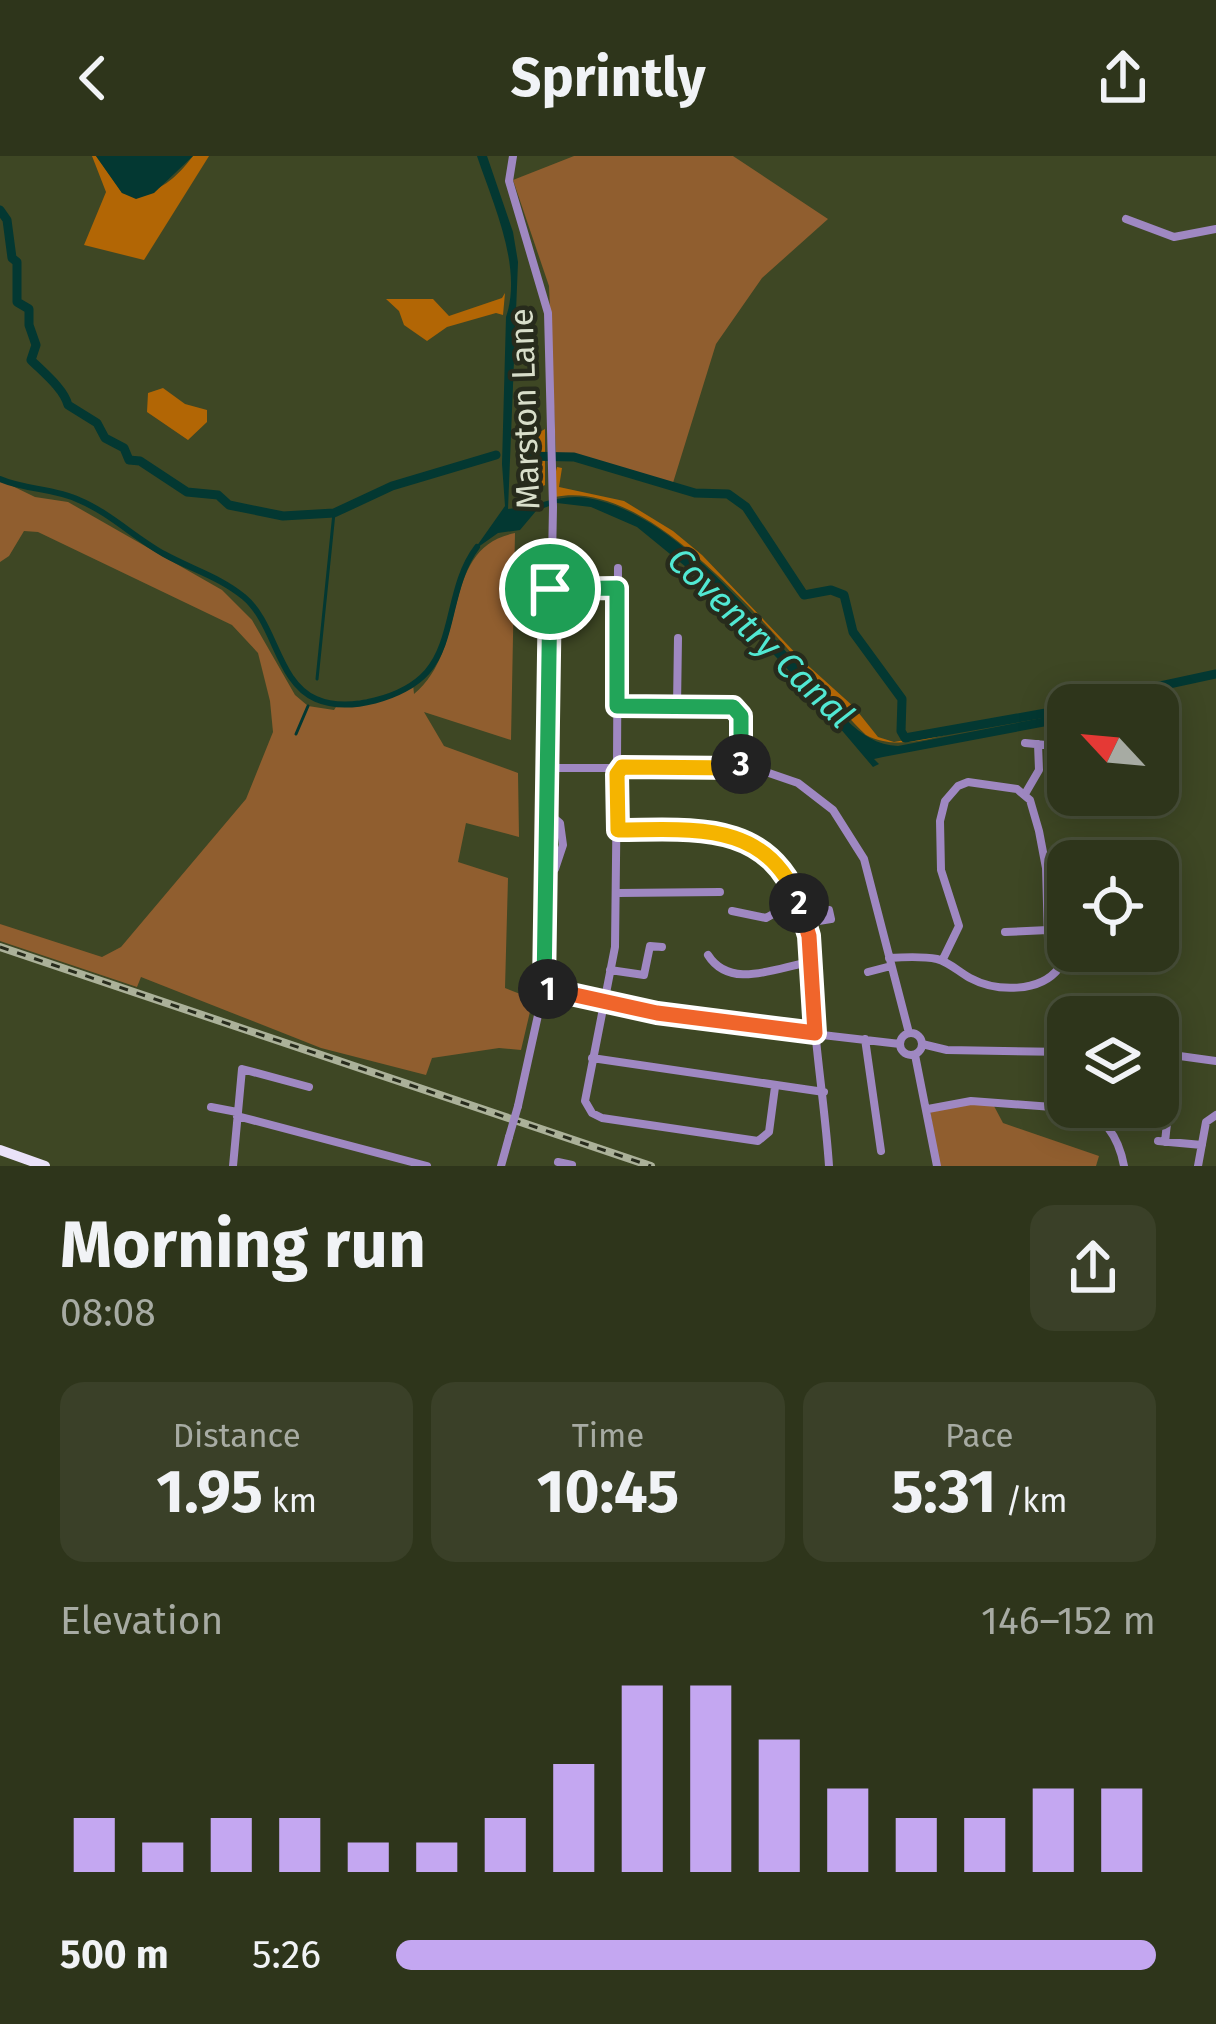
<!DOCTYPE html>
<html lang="en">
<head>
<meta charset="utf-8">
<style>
	:root { --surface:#2e351b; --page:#3a4028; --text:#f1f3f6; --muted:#a7aba3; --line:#49503a; --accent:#c4a7f1 }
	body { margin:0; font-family:"Fira Sans",sans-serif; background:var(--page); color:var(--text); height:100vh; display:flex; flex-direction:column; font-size:45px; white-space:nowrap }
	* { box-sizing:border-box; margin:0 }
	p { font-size:39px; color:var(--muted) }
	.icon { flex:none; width:66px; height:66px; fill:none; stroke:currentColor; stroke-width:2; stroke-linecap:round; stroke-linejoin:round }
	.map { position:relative; height:1010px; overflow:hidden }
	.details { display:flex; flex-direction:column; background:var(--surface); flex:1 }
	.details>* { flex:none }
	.needle { width:78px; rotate:296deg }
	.buttons { position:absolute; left:1047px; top:528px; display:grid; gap:24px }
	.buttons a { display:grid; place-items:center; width:132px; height:132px; border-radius:24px; background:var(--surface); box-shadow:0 6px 30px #0003,0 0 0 3px var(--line); font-size:60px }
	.pin { position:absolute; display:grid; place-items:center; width:102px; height:102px; color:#fff; margin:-51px; border:6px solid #fff; border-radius:50%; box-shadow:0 3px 12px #0007 }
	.km { position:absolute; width:60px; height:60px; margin:-30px; border-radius:50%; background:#222; color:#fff; font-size:33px; line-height:60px; text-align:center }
	.round { display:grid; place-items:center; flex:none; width:126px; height:126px; border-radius:24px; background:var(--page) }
	.overview { display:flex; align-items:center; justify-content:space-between; height:204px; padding:0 60px }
	h1 { font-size:66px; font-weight:700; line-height:90px }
	.metrics { display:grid; grid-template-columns:repeat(3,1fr); gap:18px; height:204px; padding:12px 60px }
	.metrics div { display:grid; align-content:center; border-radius:24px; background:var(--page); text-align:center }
	.metrics b { font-size:60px; font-weight:700 }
	.metrics small { font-size:33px; font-weight:400 }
	.metrics p { font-size:33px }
	.chart { height:336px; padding:24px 60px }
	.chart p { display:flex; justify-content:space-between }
	.chart svg { width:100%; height:216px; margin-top:12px; stroke:var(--accent); stroke-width:6 }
	ul { padding:0 60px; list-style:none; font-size:39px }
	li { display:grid; grid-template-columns:192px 144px 1fr; align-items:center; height:90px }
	li i { height:30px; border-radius:15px; background:var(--accent) }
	header { display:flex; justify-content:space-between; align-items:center; height:156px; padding:0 60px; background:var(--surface); font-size:54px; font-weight:700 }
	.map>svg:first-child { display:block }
	.green { fill:#905e2f }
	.forest { fill:#b26605 }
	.water { fill:#033832 }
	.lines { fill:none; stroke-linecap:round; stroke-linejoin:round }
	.stream { stroke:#033832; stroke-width:3 }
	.canal { stroke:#033832; stroke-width:6 }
	.river { stroke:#033832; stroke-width:9 }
	.minor { stroke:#9f88c2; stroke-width:8 }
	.major { stroke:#eae2f9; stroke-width:10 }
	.rail-casing { stroke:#abb199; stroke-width:8 }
	.rail { stroke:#272b1c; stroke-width:3; stroke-dasharray:9; stroke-linecap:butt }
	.minor-bridge { stroke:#9f88c2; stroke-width:8 }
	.split-1-casing { stroke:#fff; stroke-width:24 }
	.split-2-casing { stroke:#fff; stroke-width:24 }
	.split-3-casing { stroke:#fff; stroke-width:24 }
	.split-4-casing { stroke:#fff; stroke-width:24 }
	.split-1 { stroke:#22a559; stroke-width:15 }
	.split-2 { stroke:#f0652b; stroke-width:15 }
	.split-3 { stroke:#f5b400; stroke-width:15 }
	.split-4 { stroke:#22a559; stroke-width:15 }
	.labels { text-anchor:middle; stroke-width:9; stroke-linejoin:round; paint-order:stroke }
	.street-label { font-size:33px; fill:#d8deca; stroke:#272b1c }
	.water-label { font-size:36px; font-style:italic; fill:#51e8d3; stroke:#272b1c }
</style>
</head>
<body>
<header><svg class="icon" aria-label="back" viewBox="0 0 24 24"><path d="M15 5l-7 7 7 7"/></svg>Sprintly<svg class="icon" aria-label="share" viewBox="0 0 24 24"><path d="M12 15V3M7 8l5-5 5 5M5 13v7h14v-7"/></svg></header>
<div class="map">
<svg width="1216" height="1010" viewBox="0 0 1216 1010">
	<rect width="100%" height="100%" fill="#3e4724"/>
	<path class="green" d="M574,0H733L828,63L762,122L716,188L672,330L575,301L556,300L549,130L513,24Z
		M0,324L35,341L68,346L222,434L252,464L295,539L308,550L334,554L338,548L390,540L413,528L414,538C471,491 438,392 515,377L511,584L424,556L444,590L518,617L519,681L466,667L458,706L508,722L505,832L533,843L521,894L499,892L432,902L426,919L321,892L141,821L137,831L0,785V768L102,801L121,791L246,643L273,576L270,545L258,497L232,469L38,376L24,375L9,400L0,406Z
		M971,947L994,950L1003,967L1099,1000L1096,1010H939L930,954Z"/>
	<path class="forest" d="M92,0H96L122,37C154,42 174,25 193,0H209L144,104L84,89L106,36Z
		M505,137L503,159L496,157L447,171L427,185L404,169L399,155L386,143H433L449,160L502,142Z
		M163,232L185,248L207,254V266L188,284L147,256L148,237Z
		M545,273V329L522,341L520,309L526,306L522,286Z
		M557,311L562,312L559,331L624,345L673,375L702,399L803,505L854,551L878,581L894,586L978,571C943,578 899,597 866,579C796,511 663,319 555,341L553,327Z"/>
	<path class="water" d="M96,0H193L154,37L136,43L122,37Z
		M477,0H487L513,76L518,106L508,353C534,351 560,337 588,342C674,357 751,458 807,519C832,546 858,589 898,590L1068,557V566L883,601L874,603L879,608L873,611L811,538L708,429L637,371L591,351L557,347L536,355L520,374L498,377L474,394L505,350L502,308L506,161C523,111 493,48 477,0Z"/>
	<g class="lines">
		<path class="stream" d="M317,523L334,357
			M296,578L308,550"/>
		<path class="canal" d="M0,323C25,334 54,332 79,344C110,357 135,382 164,398C191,413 220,421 244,441C276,468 277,526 316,543C348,557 404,542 427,516C455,484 448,429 477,391"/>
		<path class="river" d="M0,54L7,64L12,102L17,106V146L29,153V169L36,189L31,204C44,217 64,233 68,249L97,267L105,282L124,292L129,304L140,305L187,336L218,339L229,349L283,360L334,357L392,330L496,299
			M526,300L574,301L695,337L728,338L746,351L804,439L831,434L844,439L853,476L902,543L901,575L905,582L1068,553
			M1072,549L1216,518"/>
		<path class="minor" d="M513,0L509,25L548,157L553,351L544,832L518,950
			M1126,63L1174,81L1216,73
			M550,433L617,432
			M677,550L678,482
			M617,551H733L741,560V612
			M1025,587L1046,589
			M617,607L618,412
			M623,611L766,616L798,627L833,654L864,703L909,877
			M548,612H611
			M617,618L622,611L617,607L611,612L617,618L615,791L585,945L592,957L602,962L758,985L769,976L775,931
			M1025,638L1039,614L1038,588
			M618,674C656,674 700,668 737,681C816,711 809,803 815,873C819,918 826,964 829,1010
			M546,717L555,713L563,689L560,667L548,657
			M618,737L720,736
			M732,755L766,762L798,744
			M806,767L831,763L829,754
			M1005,776L1048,774
			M708,799C730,834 775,812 810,806
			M889,802C904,801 922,800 937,803C949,806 959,816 970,822C996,836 1040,837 1059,812L1048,783L1046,712L1039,675L1030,644L1017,633L968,626L958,630L945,645L940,665L941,714L959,770L943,803
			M610,814L644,819L650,790L662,791
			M868,816L891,810
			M544,832L710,866L900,888
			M900 888a11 11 0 1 1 22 0a11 11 0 1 1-22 0Z
			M865,883L881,995
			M922,888L947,894L1068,896
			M1158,897L1216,905
			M915,899L937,1010
			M592,902L824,936
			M211,951L237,956
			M928,953L971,945L1079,953C1107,961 1119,983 1124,1010
			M237,960L427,1010
			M1158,985L1202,989
			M1165,986L1167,967
			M558,1006L572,1009
			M233,1010L242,913L309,931
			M501,1010L509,981
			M1198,1010L1206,966L1216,959"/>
		<path class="major" d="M0,994L45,1010"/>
		<g class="rail-casing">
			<path id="rail" d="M0,791L651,1010"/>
		</g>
		<use href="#rail" class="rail"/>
		<path class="minor-bridge" d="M509,981L518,950"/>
	</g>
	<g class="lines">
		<g class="split-1-casing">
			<path id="split-1" d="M548,833L544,832L550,433"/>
		</g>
		<g class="split-2-casing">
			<path id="split-2" d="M548,833L657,857L815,877L809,780L799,747"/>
		</g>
		<g class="split-3-casing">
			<path id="split-3" d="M741,608V612L622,611L617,618L618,674C692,674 767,663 799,747"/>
		</g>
		<g class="split-4-casing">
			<path id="split-4" d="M550,433L617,432V550L733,551L741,560V608"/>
		</g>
		<use href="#split-1" class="split-1"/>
		<use href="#split-2" class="split-2"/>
		<use href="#split-3" class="split-3"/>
		<use href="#split-4" class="split-4"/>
	</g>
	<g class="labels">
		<g class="street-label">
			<text transform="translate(524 253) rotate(-92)" y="12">Marston Lane</text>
		</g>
		<g class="water-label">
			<text transform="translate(761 481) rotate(44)" y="13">Coventry Canal</text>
		</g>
	</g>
</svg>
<div class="buttons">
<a><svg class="needle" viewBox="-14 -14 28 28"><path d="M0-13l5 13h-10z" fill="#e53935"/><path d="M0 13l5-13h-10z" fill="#a7aba3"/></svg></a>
<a><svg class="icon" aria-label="locate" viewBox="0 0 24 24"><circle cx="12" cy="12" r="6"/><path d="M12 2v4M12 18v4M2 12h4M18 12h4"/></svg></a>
<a><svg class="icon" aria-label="layers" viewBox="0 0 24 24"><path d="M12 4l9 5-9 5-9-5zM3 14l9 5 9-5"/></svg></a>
</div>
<div class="pin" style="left:550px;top:433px;background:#1e9e55"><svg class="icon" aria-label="arrive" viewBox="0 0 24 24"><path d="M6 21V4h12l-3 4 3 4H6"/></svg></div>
<b class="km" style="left:548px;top:833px">1</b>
<b class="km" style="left:799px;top:747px">2</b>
<b class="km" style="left:741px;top:608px">3</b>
</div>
<section class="details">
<div class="overview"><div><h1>Morning run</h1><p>08:08</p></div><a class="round"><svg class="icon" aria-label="share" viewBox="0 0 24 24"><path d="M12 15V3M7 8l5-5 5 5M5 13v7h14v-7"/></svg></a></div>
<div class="metrics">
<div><p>Distance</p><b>1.95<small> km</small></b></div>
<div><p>Time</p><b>10:45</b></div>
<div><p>Pace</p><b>5:31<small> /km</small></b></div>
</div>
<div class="chart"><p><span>Elevation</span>146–152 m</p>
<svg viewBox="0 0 160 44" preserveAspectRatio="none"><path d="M5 44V33M15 44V38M25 44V33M35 44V33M45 44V38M55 44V38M65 44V33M75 44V22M85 44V6M95 44V6M105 44V17M115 44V27M125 44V33M135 44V33M145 44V27M155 44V27"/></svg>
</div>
<ul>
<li><b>500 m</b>5:26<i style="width:100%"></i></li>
</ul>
</section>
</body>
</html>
